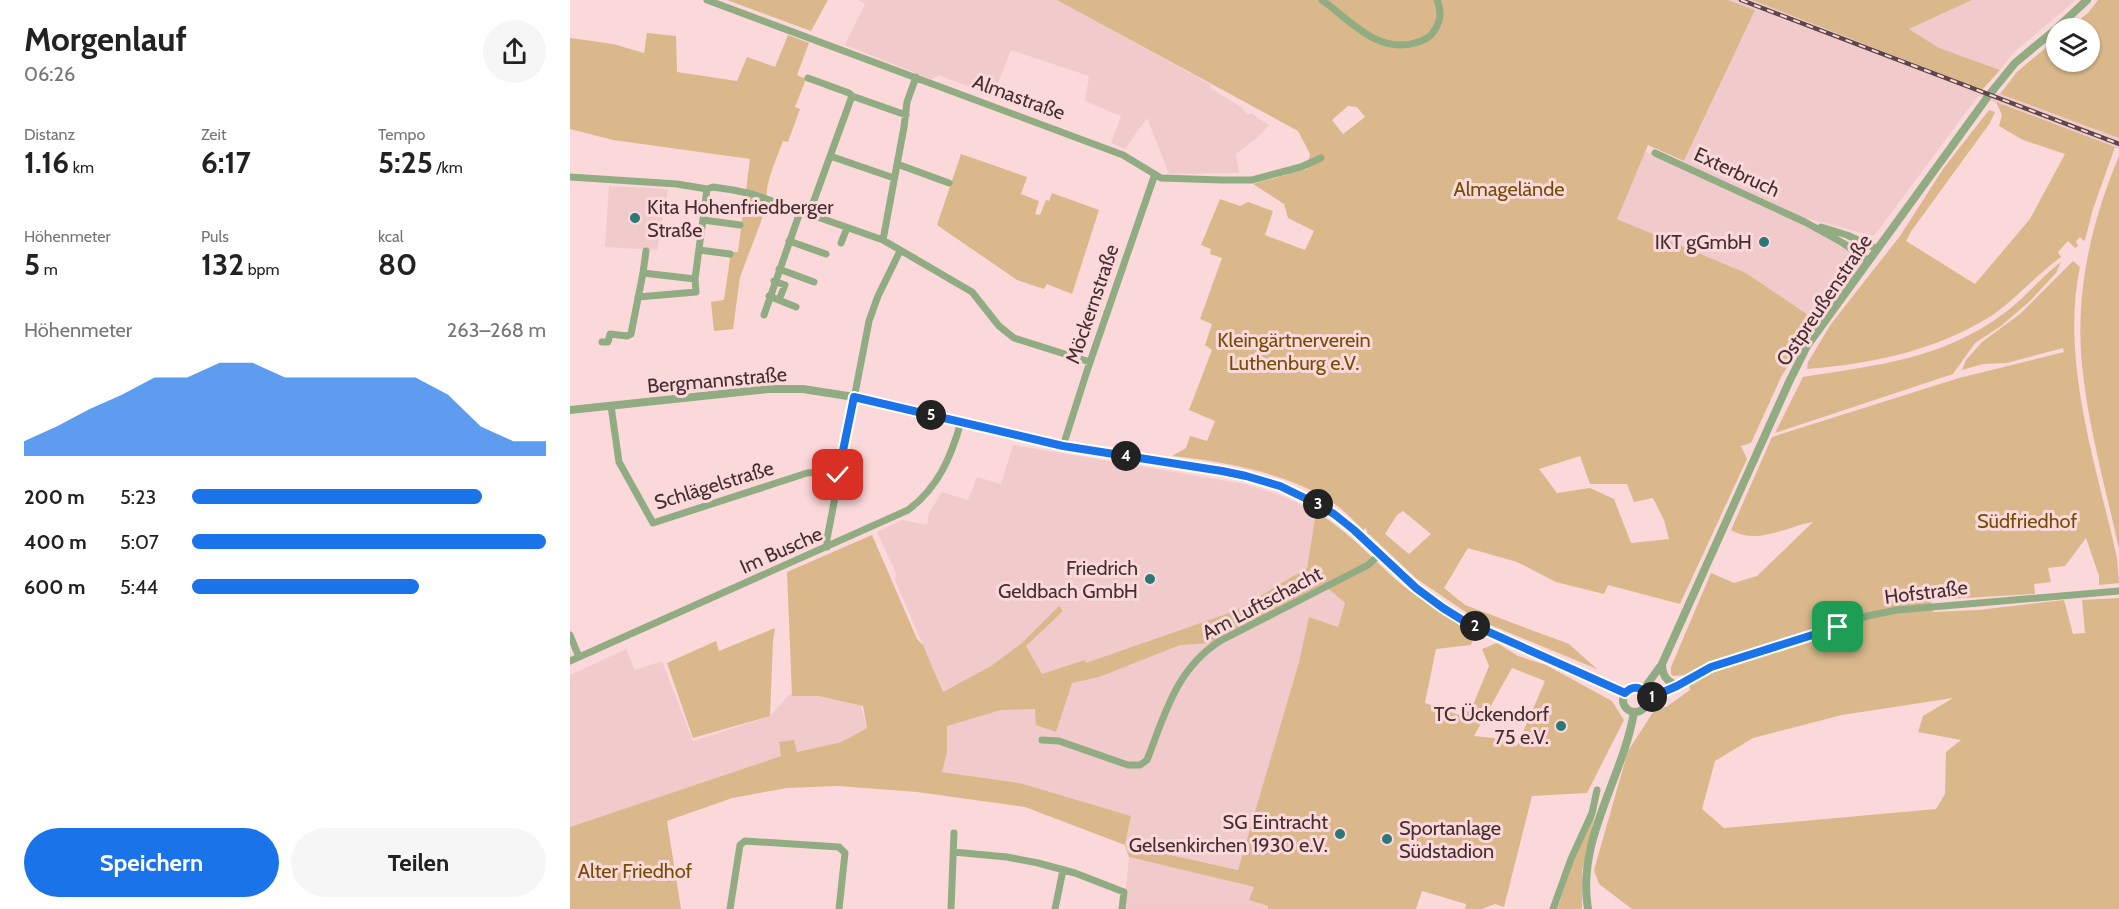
<!DOCTYPE html>
<html lang="de">
<head>
<meta charset="utf-8">
<style>
	:root { --surface:#fff; --page:#f6f6f6; --text:#222; --muted:#767676; --accent:#1a73e8 }
	body { margin:0; font-family:Cabin,sans-serif; background:var(--page); color:var(--text); height:100vh; display:flex; flex-direction:column; font-size:22px; white-space:nowrap }
	* { box-sizing:border-box; margin:0 }
	p { font-size:20px; color:var(--muted) }
	.icon { flex:none; width:33px; height:33px; fill:none; stroke:currentColor; stroke-width:2; stroke-linecap:round; stroke-linejoin:round }
	.map { position:relative; flex:1; overflow:hidden }
	.sheet { display:flex; flex-direction:column; background:var(--surface); width:570px }
	.sheet>* { flex:none }
	.tools { position:absolute; left:1476px; top:18px; display:grid; gap:12px }
	.tools a { display:grid; place-items:center; width:54px; height:54px; border-radius:50%; background:var(--surface); box-shadow:0 2px 4px #0004; font-size:30px }
	.pin { position:absolute; display:grid; place-items:center; width:51px; height:51px; color:#fff; margin:-26px; border-radius:12px; box-shadow:0 3px 9px #0006 }
	.km { position:absolute; width:30px; height:30px; margin:-15px; border-radius:50%; background:#222; color:#fff; font-size:16px; line-height:30px; text-align:center }
	.round { display:grid; place-items:center; flex:none; width:63px; height:63px; border-radius:32px; background:var(--page) }
	.headline { display:flex; align-items:center; justify-content:space-between; height:102px; padding:0 24px }
	h1 { font-size:33px; font-weight:700; line-height:45px }
	.figures { display:grid; grid-template-columns:repeat(3,1fr); gap:9px; height:102px; padding:6px 24px }
	.figures div { display:grid; align-content:center }
	.figures b { font-size:30px; font-weight:700 }
	.figures small { font-size:16px; font-weight:400 }
	.figures p { font-size:16px }
	.chart { height:168px; padding:12px 24px }
	.chart p { display:flex; justify-content:space-between }
	.chart svg { width:100%; height:108px; margin-top:6px; fill:var(--accent); opacity:.7 }
	.cta { display:flex; gap:12px; margin-top:auto; padding:12px 24px }
	.cta a { flex:1; height:69px; border-radius:36px; background:var(--accent); color:#fff; font-size:24px; font-weight:700; line-height:69px; text-align:center }
	.cta a+a { background:var(--page); color:var(--text) }
	ul { padding:0 24px; list-style:none; font-size:20px }
	li { display:grid; grid-template-columns:96px 72px 1fr; align-items:center; height:45px }
	li i { height:15px; border-radius:8px; background:var(--accent) }
	main { display:flex; flex:1; min-height:0 }
	.map>svg:first-child { display:block }
	.built { fill:#f1cacc }
	.green { fill:#dab88b; fill-rule:evenodd }
	.lines { fill:none; stroke-linecap:round; stroke-linejoin:round }
	.minor { stroke:#91ab82; stroke-width:7 }
	.tertiary { stroke:#91ab82; stroke-width:8 }
	.rail-casing { stroke:#5f4749; stroke-width:4.5 }
	.rail { stroke:#fbd9db; stroke-width:2; stroke-dasharray:7; stroke-linecap:butt }
	.route-casing { stroke:#fff; stroke-width:12 }
	.route { stroke:#1a73e8; stroke-width:8 }
	.poi-dot { fill:#2d7776; stroke:#fbd9db; stroke-width:2 }
	.labels { text-anchor:middle; stroke-width:6; stroke-linejoin:round; paint-order:stroke }
	.street-label { font-size:20px; fill:#442e30; stroke:#fbd9db }
	.park-label { font-size:20px; fill:#744d06; stroke:#fbd9db }
	.poi-label { font-size:20px; fill:#442e30; stroke:#fbd9db; text-anchor:end }
</style>
</head>
<body>
<main>
<section class="sheet">
<div class="headline"><div><h1>Morgenlauf</h1><p>06:26</p></div><a class="round"><svg class="icon" aria-label="share" viewBox="0 0 24 24"><path d="M12 15V3M7 8l5-5 5 5M5 13v7h14v-7"/></svg></a></div>
<div class="figures">
<div><p>Distanz</p><b>1.16<small> km</small></b></div>
<div><p>Zeit</p><b>6:17</b></div>
<div><p>Tempo</p><b>5:25<small> /km</small></b></div>
</div>
<div class="figures">
<div><p>Höhenmeter</p><b>5<small> m</small></b></div>
<div><p>Puls</p><b>132<small> bpm</small></b></div>
<div><p>kcal</p><b>80</b></div>
</div>
<div class="chart"><p><span>Höhenmeter</span>263–268 m</p>
<svg viewBox="0 0 160 44" preserveAspectRatio="none"><path d="M0 44V38L10 32L20 25L30 19L40 12L50 12L60 6L70 6L80 12L90 12L100 12L110 12L120 12L130 19L140 32L150 38L160 38V44z"/></svg>
</div>
<ul>
<li><b>200 m</b>5:23<i style="width:82%"></i></li>
<li><b>400 m</b>5:07<i style="width:100%"></i></li>
<li><b>600 m</b>5:44<i style="width:64%"></i></li>
</ul>
<div class="cta"><a>Speichern</a><a>Teilen</a></div>
</section>
<div class="map">
<svg width="1549" height="909" viewBox="0 0 1549 909">
	<rect width="100%" height="100%" fill="#fbd9db"/>
	<path class="built" d="M288,0H488L641,85L640,88L671,107L678,115L681,113L699,125L688,137L666,154L669,173L599,174L577,118L555,149L541,143L551,116L515,101L519,76L441,50L423,96L369,75L361,79L275,45L295,4Z
		M1158,0H1182L1412,90L1430,94L1534,132L1549,138V149L1408,96L1304,236L1232,217L1114,162L1185,10Z
		M1402,0H1506L1443,53L1430,70L1368,48L1339,29Z
		M1075,151L1230,222L1272,244L1296,261L1250,323L1176,273L1045,218Z
		M39,186L98,189L87,250L35,247Z
		M443,445L675,484L712,496L746,512L737,568L775,603L768,627L739,618L729,662L669,870L555,845L561,816L450,783L372,772L377,752L373,692L325,580L326,573L307,532L332,520L357,525L359,513L372,492L398,500L407,477L431,484Z
		M56,649L65,670L92,661L123,741L200,716L220,694L247,693L290,703L297,728L271,742L227,752L209,742L211,756L0,827V675Z
		M559,857L684,887L698,906V909H554Z"/>
	<path class="green" d="M157,0H258L241,31Z
		M487,0H1158L1185,10L1114,161L1078,145L1047,219L1176,273L1250,323L1241,332L1212,375L1181,443L1171,446L1177,459L1110,604L1038,585L1034,594L986,582L947,562L898,548L874,588L895,605L999,644L1027,669L906,619L847,579L799,534L798,535L796,528L793,530C785,522 776,512 766,505C724,474 652,461 602,456L616,448L620,436L637,441L645,421L619,410L642,350L635,345L642,324L630,319L652,258L640,254L641,249L631,245L650,199L670,206L678,202L703,211L695,235L735,250L744,231L718,218L714,204L683,184L737,169L740,154L728,131ZM778,106L787,107L795,117L773,134L762,120ZM1010,456L1020,484H1057L1064,502L1083,498L1094,520L1099,539L1061,543L1044,499L1020,488L987,493L969,469ZM833,511L861,534L839,554L815,534L827,515Z
		M1182,0H1402L1339,29L1369,48L1430,70L1412,90Z
		M1528,0H1549V138L1430,94L1447,72L1486,39V62H1520V28H1499L1518,13Z
		M77,33L106,36L107,72L167,81L177,57L205,67L218,35L239,43L227,75L236,79L225,107L230,109L218,142L213,141C208,156 192,188 198,203L170,277L163,329L144,331L141,302L154,300L161,252H168L180,159L43,140L0,129V38L43,44L74,53Z
		M1426,102L1545,147L1523,209L1515,240L1514,241L1510,237L1506,241L1508,246L1505,248L1498,241L1488,252L1491,257C1466,275 1446,299 1421,316C1366,351 1300,364 1237,369L1238,362L1261,324L1330,236L1373,169L1419,110L1425,112L1420,123L1342,230L1336,241L1405,284L1460,219L1495,154L1453,140L1429,126L1432,115Z
		M391,154L457,177L451,194L469,201L465,214L470,215L476,200L479,201L482,193L529,210L502,294L477,284L474,289L447,280L367,225Z
		M1549,156V549C1536,489 1518,427 1512,365C1505,292 1521,223 1549,156Z
		M1503,261L1510,267C1490,361 1527,467 1547,558L1549,583L1529,585V576L1516,538L1495,566L1478,568L1481,582L1464,584L1465,594L1361,600L1363,612L1408,610L1494,600L1503,634L1515,633L1512,600L1549,598V909H1062L1029,884L1024,870L1058,751L1085,709L1096,707L1120,690L1117,675L1103,676L1101,674V667L1141,573L1164,583L1187,576L1243,522C1217,526 1188,546 1161,530L1202,437L1389,378L1494,352L1493,348L1437,363L1413,364L1392,370L1396,360L1412,342L1450,314ZM1383,698L1353,716L1348,732L1391,740L1376,752L1375,794L1366,809L1154,828L1132,809L1145,761L1183,738L1272,715Z
		M1491,262L1486,273L1460,301L1431,326L1405,343L1383,374L1205,433L1233,377C1306,365 1371,360 1433,314C1454,299 1470,278 1491,262Z
		M746,512C781,533 801,558 831,584C852,602 882,616 905,632L901,645L866,649L855,703L889,715L901,710L919,666L912,649L927,643L948,656L976,665L1042,701L1054,720L1017,793L962,796L934,907L925,904L912,909H895L896,904L852,891L846,909H698V906L679,900L684,887L559,857L555,845L455,807L347,792L268,786L217,788L162,798L97,821L111,909H0V827L211,756L209,742L224,740L227,752L271,742L297,728L293,706L249,696H222L217,572L302,535L347,639L353,645L373,692L421,666L452,643L489,606L493,611L456,646L472,674L515,660L516,663L665,611L737,568ZM753,584L775,603L768,627L739,617L729,662L668,870L555,845L561,816L450,783L372,772L377,752V726L431,710L465,709L466,725L486,732L502,683L529,677L610,645L640,643ZM942,668L975,681L947,746L924,738L904,736Z
		M205,628L203,641L200,716L123,738L97,663L146,641L149,651Z
		M1027,807L1012,871V909H987L1002,866Z"/>
	<g class="lines">
		<path class="minor" d="M137,0L553,155L591,178L652,180H682L731,167L751,158
			M752,0C780,20 807,54 845,43C853,41 860,38 864,31C871,21 872,11 867,0
			M346,77L337,102L334,127L313,240L402,292L429,326L444,338L520,362
			M238,78L279,93L282,96L336,115
			M1085,153L1235,222L1273,243L1299,261
			M260,156L324,178
			M327,164L379,183
			M0,177L107,184L137,189L143,187L163,190L182,194L313,240
			M239,214L282,96
			M133,220L170,225
			M1251,227L1277,235L1307,249
			M219,241L256,254
			M271,243L277,228
			M129,250L160,254
			M209,269L244,282
			M73,273L76,251
			M204,281L215,285L209,300
			M199,296L226,307
			M68,297L126,292L125,279L137,189
			M194,315L230,212
			M32,342H38L40,334L57,336L61,334L73,273L125,279
			M41,406L49,462L83,523L237,473L249,472L268,475
			M493,446L518,368L585,174
			M257,547V539L299,321L308,296L330,251
			M1268,627L1297,616L1327,610L1549,591
			M0,635L9,657
			M0,661L338,510C368,488 381,457 391,422
			M472,740L489,741L558,765H570L577,760C595,714 606,669 650,641L798,565L810,554
			M383,852L437,857L468,863L505,873L554,892L552,909
			M160,909L170,845L175,841L269,847L275,853L269,909
			M381,909L384,833
			M485,909L493,870
			M983,909L1001,859L1022,813L1027,790"/>
		<path class="tertiary" d="M1487,28L1517,0
			M0,410L198,389H233L303,400L493,446L676,476L726,493L764,515L784,530L846,588L873,608L894,621L1055,693
			M1092,664C1092,676 1097,681 1107,686
			M1053 700a12 12 0 1 1 24 0a12 12 0 1 1-24 0Z
			M1073,690L1092,664L1219,382L1237,346L1419,95L1445,63L1486,29
			M1077,699L1107,686L1141,667L1268,627
			M1018,909C1006,840 1053,778 1064,712"/>
		<g class="rail-casing">
			<path id="rail" d="M1171,0L1549,144"/>
		</g>
		<use href="#rail" class="rail"/>
	</g>
	<g class="lines">
		<g class="route-casing">
			<path id="route" d="M268,475L284,397L493,446L652,471L676,476L710,486L741,501L764,514L784,530L846,588L873,608L894,621L1055,693C1064,684 1074,687 1077,699L1107,686L1141,667L1268,627"/>
		</g>
		<use href="#route" class="route"/>
	</g>
	<g class="poi-dot">
		<circle cx="65" cy="218" r="6"/>
		<circle cx="1194" cy="242" r="6"/>
		<circle cx="580" cy="579" r="6"/>
		<circle cx="991" cy="726" r="6"/>
		<circle cx="770" cy="834" r="6"/>
		<circle cx="817" cy="839" r="6"/>
	</g>
	<g class="labels">
		<g class="street-label">
			<text transform="translate(449 97) rotate(20)" y="7">Almastraße</text>
			<text transform="translate(1167 172) rotate(25)" y="7">Exterbruch</text>
			<text transform="translate(1254 300) rotate(-56)" y="7">Ostpreußenstraße</text>
			<text transform="translate(522 304) rotate(-71)" y="7">Möckernstraße</text>
			<text transform="translate(147 380) rotate(-5)" y="7">Bergmannstraße</text>
			<text transform="translate(144 485) rotate(-17)" y="7">Schlägelstraße</text>
			<text transform="translate(211 550) rotate(-24)" y="7">Im Busche</text>
			<text transform="translate(1356 592) rotate(-7)" y="7">Hofstraße</text>
			<text transform="translate(692 603) rotate(-28)" y="7">Am Luftschacht</text>
		</g>
		<g class="park-label">
			<text x="939" y="196">Almagelände</text>
			<text x="724" y="347">Kleingärtnerverein<tspan x="724" dy="23">Luthenburg e.V.</tspan></text>
			<text x="1457" y="528">Südfriedhof</text>
			<text x="65" y="878">Alter Friedhof</text>
		</g>
		<g class="poi-label">
			<text x="77" y="214" text-anchor="start">Kita Hohenfriedberger<tspan x="77" dy="23">Straße</tspan></text>
			<text x="1182" y="249">IKT gGmbH</text>
			<text x="568" y="575">Friedrich<tspan x="568" dy="23">Geldbach GmbH</tspan></text>
			<text x="979" y="721">TC Ückendorf<tspan x="979" dy="23">75 e.V.</tspan></text>
			<text x="758" y="829">SG Eintracht<tspan x="758" dy="23">Gelsenkirchen 1930 e.V.</tspan></text>
			<text x="829" y="835" text-anchor="start">Sportanlage<tspan x="829" dy="23">Südstadion</tspan></text>
		</g>
	</g>
</svg>
<div class="tools">
<a><svg class="icon" aria-label="layers" viewBox="0 0 24 24"><path d="M12 4l9 5-9 5-9-5zM3 14l9 5 9-5"/></svg></a>
</div>
<div class="pin" style="left:1268px;top:627px;background:#1e9e55"><svg class="icon" aria-label="arrive" viewBox="0 0 24 24"><path d="M6 21V4h12l-3 4 3 4H6"/></svg></div>
<div class="pin" style="left:268px;top:475px;background:#d93025"><svg class="icon" aria-label="check" viewBox="0 0 24 24"><path d="M5 12l5 5 9-10"/></svg></div>
<b class="km" style="left:1082px;top:697px">1</b>
<b class="km" style="left:905px;top:626px">2</b>
<b class="km" style="left:748px;top:504px">3</b>
<b class="km" style="left:556px;top:456px">4</b>
<b class="km" style="left:361px;top:415px">5</b>
</div>
</main>
</body>
</html>
